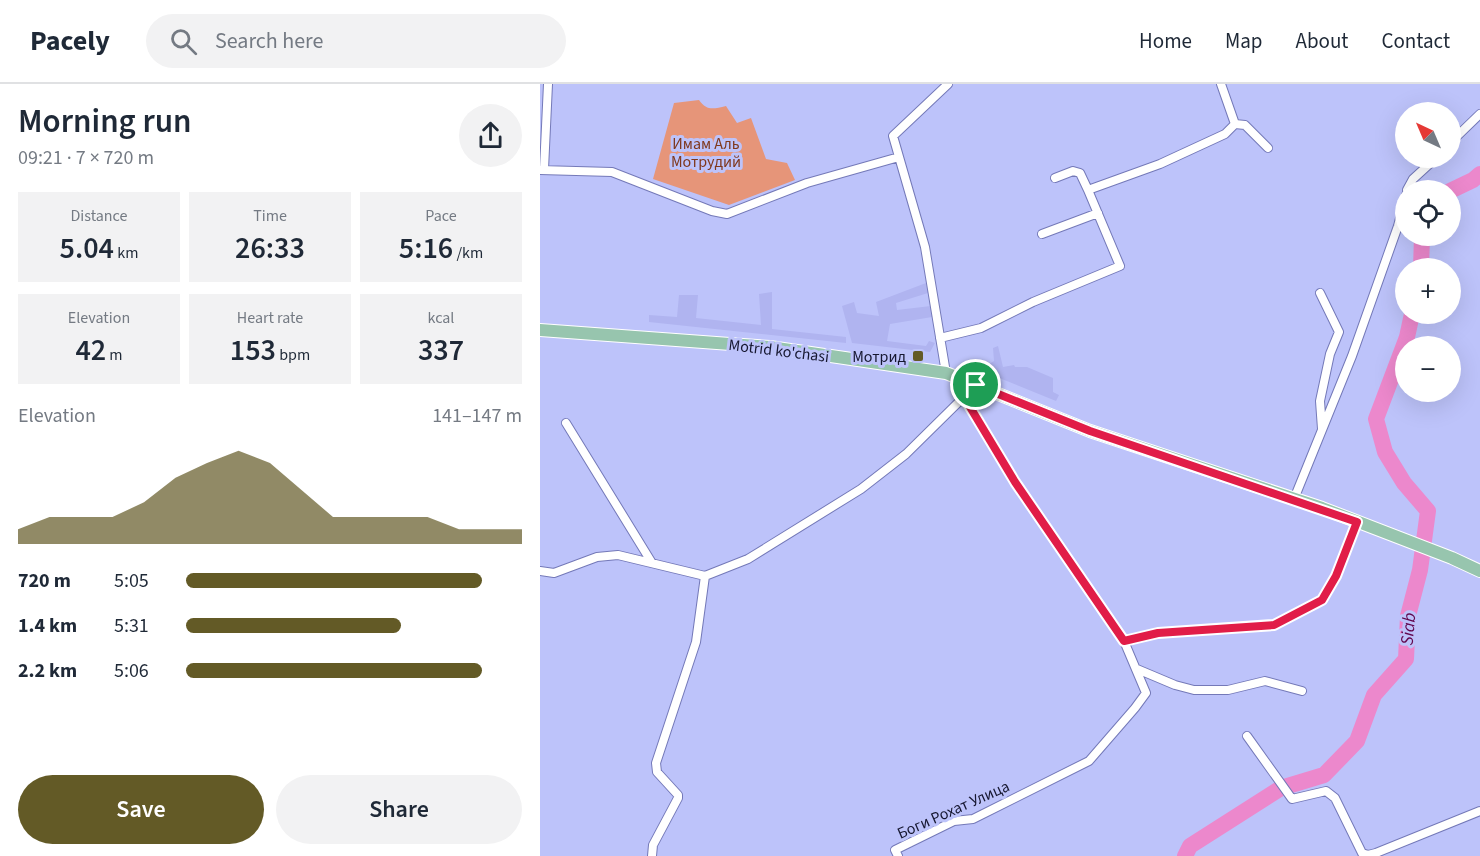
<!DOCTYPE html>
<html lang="en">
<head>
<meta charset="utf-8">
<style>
	:root { --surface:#fff; --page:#f2f2f3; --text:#1f2937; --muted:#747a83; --line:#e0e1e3; --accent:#635a26 }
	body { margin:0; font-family:"Source Sans 3",sans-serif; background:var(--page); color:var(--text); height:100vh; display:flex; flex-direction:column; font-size:22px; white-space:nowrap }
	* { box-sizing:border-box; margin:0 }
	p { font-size:20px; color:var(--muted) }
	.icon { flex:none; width:33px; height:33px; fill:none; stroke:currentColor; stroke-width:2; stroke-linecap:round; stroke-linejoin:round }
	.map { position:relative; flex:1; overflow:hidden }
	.side { display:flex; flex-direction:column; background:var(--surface); width:540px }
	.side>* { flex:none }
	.needle { width:39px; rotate:316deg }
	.tools { position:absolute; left:855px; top:18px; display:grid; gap:12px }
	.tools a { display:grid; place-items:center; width:66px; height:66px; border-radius:50%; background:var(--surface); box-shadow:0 6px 24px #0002; font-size:30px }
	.pin { position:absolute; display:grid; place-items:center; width:51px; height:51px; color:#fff; margin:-26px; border:3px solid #fff; border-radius:50%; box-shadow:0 2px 6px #0007 }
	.round { display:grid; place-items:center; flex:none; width:63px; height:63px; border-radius:32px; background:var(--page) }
	.headline { display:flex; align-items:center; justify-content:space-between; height:102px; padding:0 18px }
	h1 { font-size:33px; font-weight:600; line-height:45px }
	.figures { display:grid; grid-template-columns:repeat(3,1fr); gap:9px; height:102px; padding:6px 18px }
	.figures div { display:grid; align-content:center; border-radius:0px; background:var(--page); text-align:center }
	.figures b { font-size:30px; font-weight:600 }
	.figures small { font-size:16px; font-weight:400 }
	.figures p { font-size:16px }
	.chart { height:168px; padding:12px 18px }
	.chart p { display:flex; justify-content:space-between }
	.chart svg { width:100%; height:108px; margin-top:6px; fill:var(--accent); opacity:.7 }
	.action { display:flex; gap:12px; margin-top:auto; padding:12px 18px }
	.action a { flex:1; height:69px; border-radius:36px; background:var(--accent); color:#fff; font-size:24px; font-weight:600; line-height:69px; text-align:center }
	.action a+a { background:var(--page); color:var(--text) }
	ul { padding:0 18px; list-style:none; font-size:20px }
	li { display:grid; grid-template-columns:96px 72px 1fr; align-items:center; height:45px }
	li i { height:15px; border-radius:8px; background:var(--accent) }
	header { display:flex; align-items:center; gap:36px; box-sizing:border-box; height:84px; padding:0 30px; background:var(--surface); border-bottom:2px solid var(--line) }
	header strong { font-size:28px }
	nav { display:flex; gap:33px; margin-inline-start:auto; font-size:21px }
	.search { width:420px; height:54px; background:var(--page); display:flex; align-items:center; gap:15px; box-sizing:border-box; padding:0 21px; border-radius:33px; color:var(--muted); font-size:22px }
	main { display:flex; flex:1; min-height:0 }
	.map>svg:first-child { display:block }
	.built { fill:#b0b4f0 }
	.green { fill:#e69579 }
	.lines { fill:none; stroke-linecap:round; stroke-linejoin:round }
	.river { stroke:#ec88cc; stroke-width:16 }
	.minor-casing { stroke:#7479b8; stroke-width:10 }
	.primary-casing { stroke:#fff; stroke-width:14 }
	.minor { stroke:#fff; stroke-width:8 }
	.primary { stroke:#97c5ae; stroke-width:12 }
	.route-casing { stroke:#fff; stroke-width:12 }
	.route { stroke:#e11d48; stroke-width:8 }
	.poi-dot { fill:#635a26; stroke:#bdc3fa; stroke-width:2 }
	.labels { text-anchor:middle; stroke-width:6; stroke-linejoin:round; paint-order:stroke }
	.park-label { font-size:16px; fill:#7f381d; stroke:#bdc3fa }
	.street-label { font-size:16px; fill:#161730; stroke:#bdc3fa }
	.poi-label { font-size:16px; fill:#161730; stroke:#bdc3fa; text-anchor:end }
	.water-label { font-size:18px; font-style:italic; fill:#62064e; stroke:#bdc3fa }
</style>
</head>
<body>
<header>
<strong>Pacely</strong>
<div class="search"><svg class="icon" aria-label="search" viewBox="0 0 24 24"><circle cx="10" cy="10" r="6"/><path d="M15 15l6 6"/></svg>Search here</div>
<nav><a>Home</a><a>Map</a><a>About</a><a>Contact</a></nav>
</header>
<main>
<section class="side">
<div class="headline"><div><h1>Morning run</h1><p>09:21 · 7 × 720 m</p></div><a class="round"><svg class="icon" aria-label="share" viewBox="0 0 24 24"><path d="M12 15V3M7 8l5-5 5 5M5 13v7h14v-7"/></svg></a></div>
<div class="figures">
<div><p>Distance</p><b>5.04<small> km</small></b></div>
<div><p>Time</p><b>26:33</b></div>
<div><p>Pace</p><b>5:16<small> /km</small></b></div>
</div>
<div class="figures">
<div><p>Elevation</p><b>42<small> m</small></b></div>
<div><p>Heart rate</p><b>153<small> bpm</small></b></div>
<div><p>kcal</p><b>337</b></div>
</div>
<div class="chart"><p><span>Elevation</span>141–147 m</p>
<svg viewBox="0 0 160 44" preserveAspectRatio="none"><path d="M0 44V38L10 33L20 33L30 33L40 27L50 17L60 11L70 6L80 11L90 22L100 33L110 33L120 33L130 33L140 38L150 38L160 38V44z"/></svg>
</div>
<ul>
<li><b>720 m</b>5:05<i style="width:88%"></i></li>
<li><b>1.4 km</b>5:31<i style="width:64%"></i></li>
<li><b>2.2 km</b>5:06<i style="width:88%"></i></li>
</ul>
<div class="action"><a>Save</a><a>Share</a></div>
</section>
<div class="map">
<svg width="940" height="772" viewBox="0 0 940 772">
	<rect width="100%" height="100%" fill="#bdc3fa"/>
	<path class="built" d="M386,199L388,209L356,219L357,226L391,222L392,233L350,240L347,257L386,262L389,257L395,259L390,268L312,259L302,222L314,218L317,229L339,232L336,218Z
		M232,208V245L306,253V259L109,238V231L137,233L139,211H158L156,234L221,241L219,210Z
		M458,262L463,283L474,281L475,283H487L513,294V308L519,311L516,317L437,285L439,279L446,282L454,277L453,264Z"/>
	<path class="green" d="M159,16C167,27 173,25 186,22L197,39L211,34L226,75L247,79L255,96L189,121L113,95L134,19Z"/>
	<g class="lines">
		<path class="river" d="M910,107L933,96L940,90
			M881,184L882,152
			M645,772L650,762L741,704L784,691L817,657L834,611L866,575L868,532L880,486L888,427L864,399L845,368L836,335L867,253L872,230"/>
		<g class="minor-casing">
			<path id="minor" d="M695,40L705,41L728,64
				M910,59L940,30
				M4,85L8,0
				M0,86L72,88L172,127L187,130L267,99L359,73
				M515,94L533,87L540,89L548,106
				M867,106L873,95L896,74
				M502,150L558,129
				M780,209L799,248L790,270L780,317L782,345
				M400,254L441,244L493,218L580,182L548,106L620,80L685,50L695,40L681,0
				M406,289L385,163L353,52L408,0
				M26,339L112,479
				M754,415L812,272L858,142L866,111
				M0,487L14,489L57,473L78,471L165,492L208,475L321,405L366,370L436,301
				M584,557L618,549L734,541L782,516L796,492L817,438
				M597,585L635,601L654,606H688L725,597L762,607
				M707,652L752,715L786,707L795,714L822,769L828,771L836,769L940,727
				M112,772L113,761L138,714V711L117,688L116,679L156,558L165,492
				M358,772L355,766L414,737L433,735L549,677L595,624L606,609L584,557L475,398L425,313"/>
		</g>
		<g class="primary-casing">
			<path id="primary" d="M0,246L230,263L406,289L550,347L782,424L912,474L940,487"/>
		</g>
		<use href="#minor" class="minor"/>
		<use href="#primary" class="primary"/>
	</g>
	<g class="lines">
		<g class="route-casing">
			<path id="route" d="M436,301L550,347L817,438L796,492L782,516L734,541L618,549L584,557L475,398L424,313Z"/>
		</g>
		<use href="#route" class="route"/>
	</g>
	<rect class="poi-dot" x="372" y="266" width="12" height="12" rx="3"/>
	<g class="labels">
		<g class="park-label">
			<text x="166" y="65">Имам Аль<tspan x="166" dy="18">Мотрудий</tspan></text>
		</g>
		<g class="street-label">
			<text transform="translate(239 266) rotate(7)" y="6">Motrid ko'chasi</text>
			<text transform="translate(413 725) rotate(-24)" y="6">Боги Рохат Улица</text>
		</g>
		<g class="poi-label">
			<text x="366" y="278">Мотрид</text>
		</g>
		<g class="water-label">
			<text transform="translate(868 545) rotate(-85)" y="6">Siab</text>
		</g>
	</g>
</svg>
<div class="tools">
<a><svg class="needle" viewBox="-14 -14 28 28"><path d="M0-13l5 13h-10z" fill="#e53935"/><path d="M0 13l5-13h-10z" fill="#747a83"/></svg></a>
<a><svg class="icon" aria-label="locate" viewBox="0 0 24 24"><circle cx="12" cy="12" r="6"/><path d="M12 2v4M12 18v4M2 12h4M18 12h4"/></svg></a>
<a>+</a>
<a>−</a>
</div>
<div class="pin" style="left:436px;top:301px;background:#1e9e55"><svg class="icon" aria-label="arrive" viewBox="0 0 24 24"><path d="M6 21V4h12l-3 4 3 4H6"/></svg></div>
</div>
</main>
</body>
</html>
